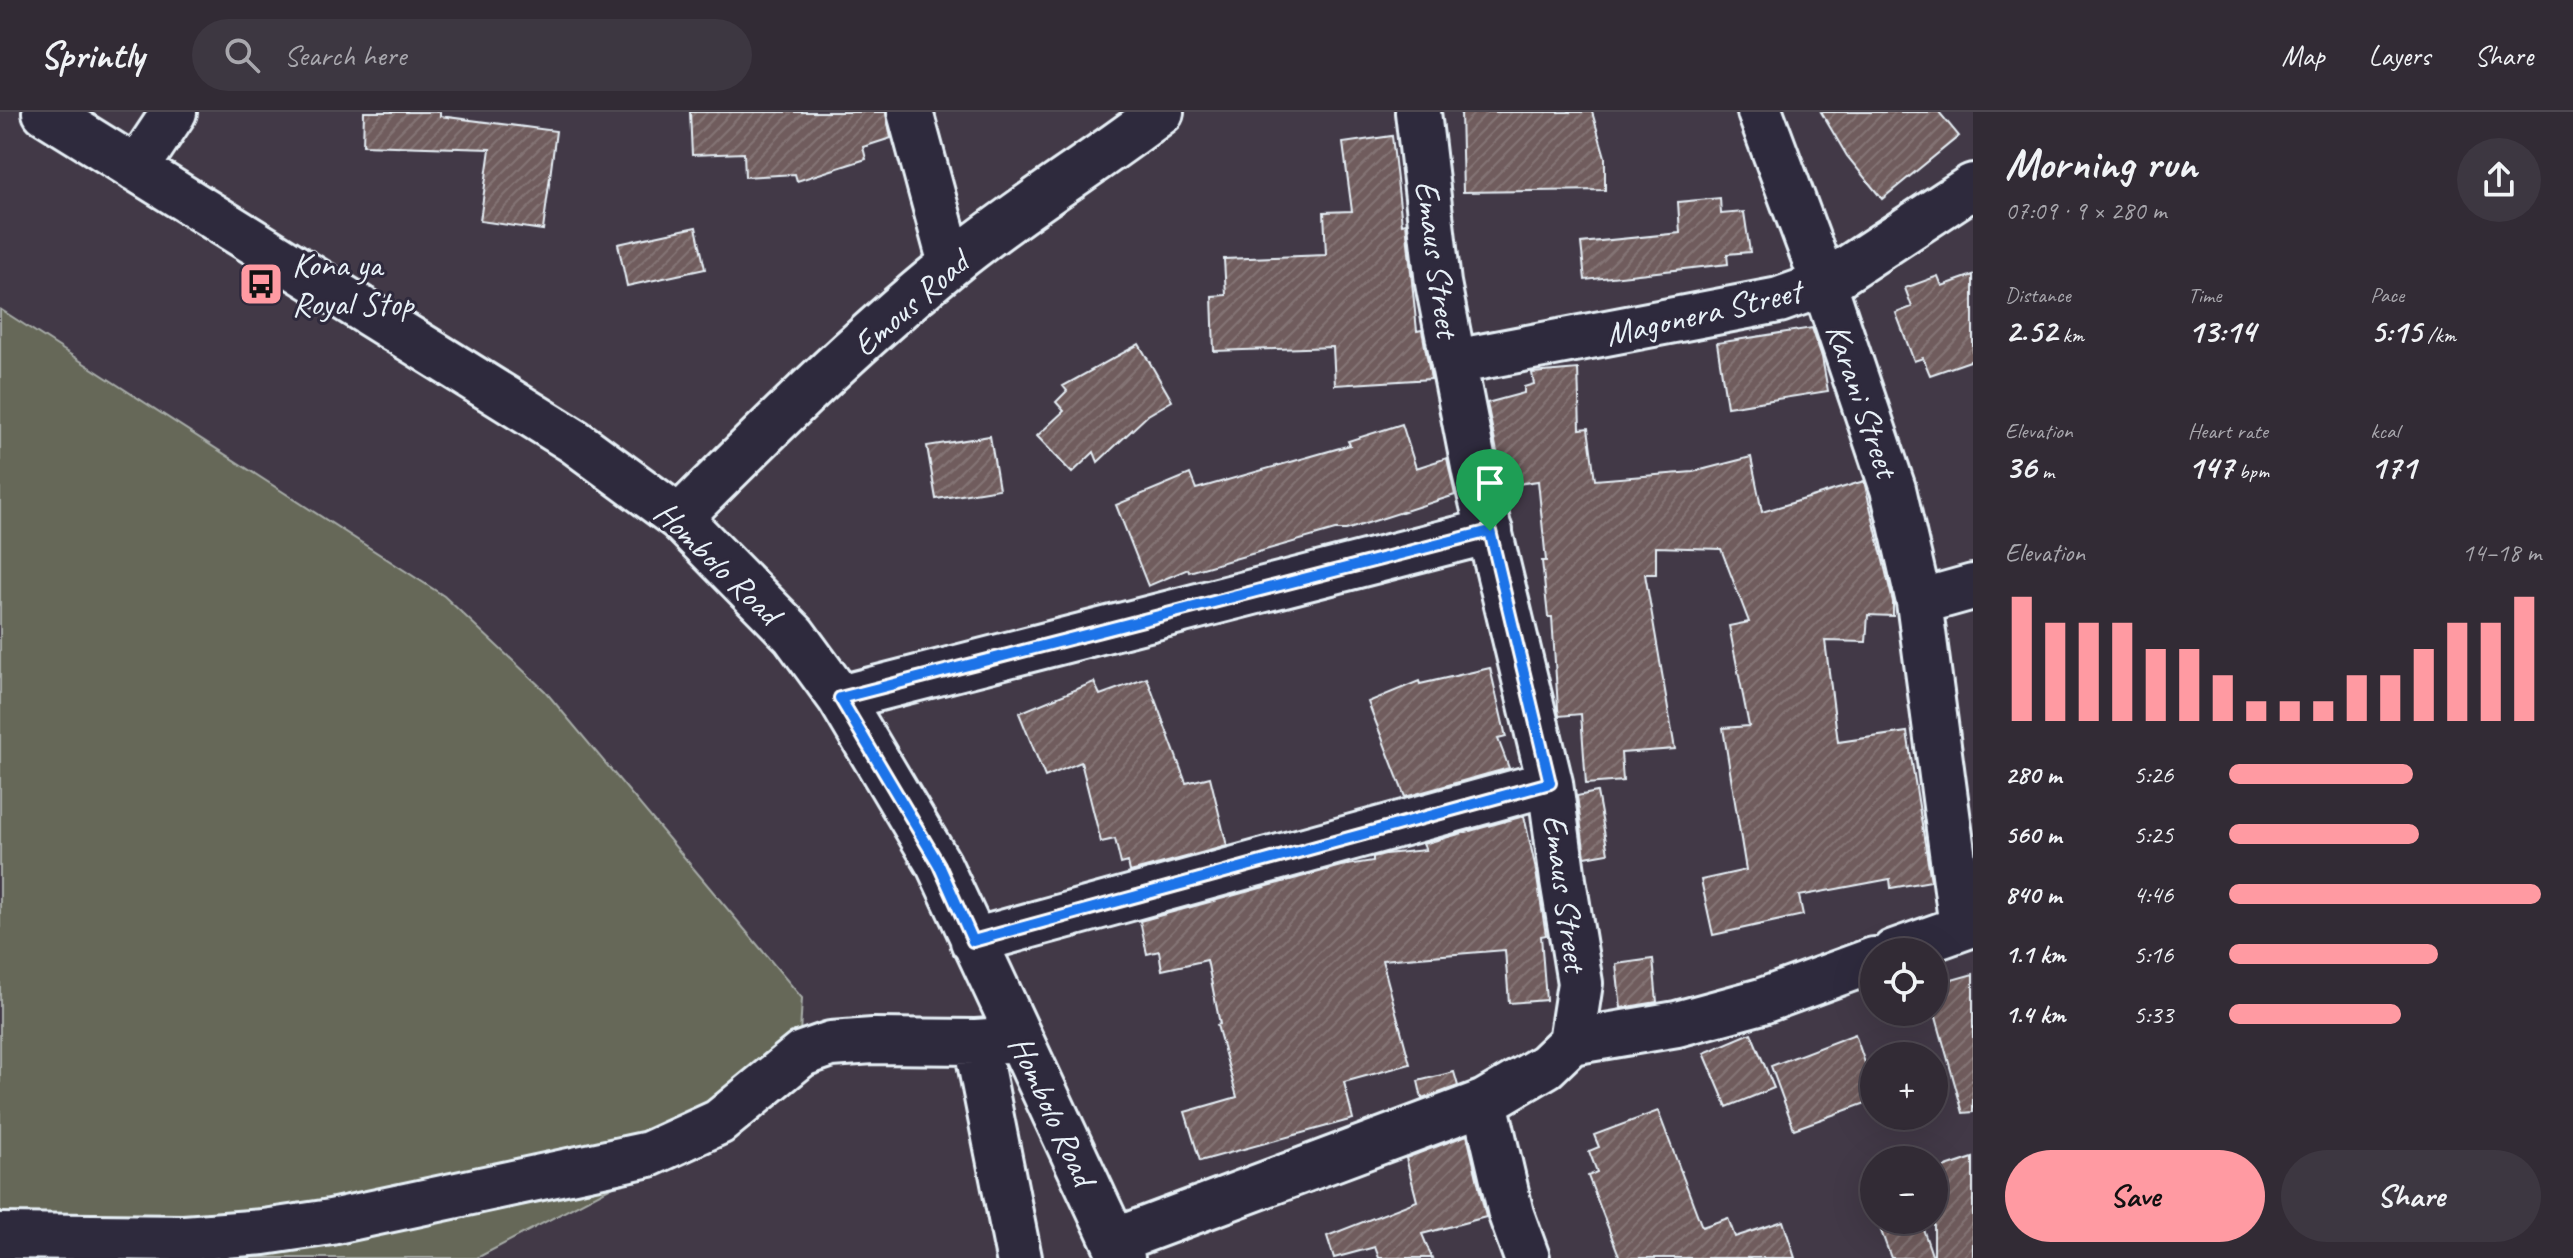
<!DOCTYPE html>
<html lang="en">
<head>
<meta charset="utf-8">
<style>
	:root { --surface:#322b35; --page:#3d3741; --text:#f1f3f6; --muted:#a8a7ad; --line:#4d4750; --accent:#ff9aa2 }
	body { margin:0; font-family:Caveat,sans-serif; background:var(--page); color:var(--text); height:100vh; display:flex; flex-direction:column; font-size:30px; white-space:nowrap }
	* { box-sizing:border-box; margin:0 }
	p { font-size:26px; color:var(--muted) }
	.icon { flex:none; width:44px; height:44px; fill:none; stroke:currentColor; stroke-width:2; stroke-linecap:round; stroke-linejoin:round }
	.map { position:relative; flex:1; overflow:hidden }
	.panel { display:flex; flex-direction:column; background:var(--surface); width:600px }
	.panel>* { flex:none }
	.tools { position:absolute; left:1860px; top:826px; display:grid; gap:16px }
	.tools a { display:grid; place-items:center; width:88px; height:88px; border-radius:50%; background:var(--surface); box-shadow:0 8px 32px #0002,0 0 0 2px var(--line); font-size:40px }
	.pin { position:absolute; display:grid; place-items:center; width:68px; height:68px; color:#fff; margin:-82px -34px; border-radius:50% 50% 50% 0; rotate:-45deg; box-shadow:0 0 8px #0007 }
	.pin .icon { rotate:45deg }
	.round { display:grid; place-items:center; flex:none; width:84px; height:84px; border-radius:42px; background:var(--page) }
	.summary { display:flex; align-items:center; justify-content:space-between; height:136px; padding:0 32px }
	h1 { font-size:44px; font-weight:600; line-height:60px }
	.stats { display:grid; grid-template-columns:repeat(3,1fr); gap:12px; height:136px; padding:8px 32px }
	.stats div { display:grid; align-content:center }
	.stats b { font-size:34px; font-weight:600 }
	.stats small { font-size:22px; font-weight:400 }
	.stats p { font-size:22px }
	.chart { height:224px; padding:16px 32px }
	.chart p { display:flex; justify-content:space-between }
	.chart svg { width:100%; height:144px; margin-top:8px; stroke:var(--accent); stroke-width:6 }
	.cta { display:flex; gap:16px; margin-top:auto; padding:16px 32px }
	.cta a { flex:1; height:92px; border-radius:48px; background:var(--accent); color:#111; font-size:32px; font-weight:600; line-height:92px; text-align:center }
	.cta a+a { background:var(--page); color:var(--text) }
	ul { padding:0 32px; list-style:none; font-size:26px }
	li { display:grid; grid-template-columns:128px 96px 1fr; align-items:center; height:60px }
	li i { height:20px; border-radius:10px; background:var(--accent) }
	header { display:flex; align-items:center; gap:48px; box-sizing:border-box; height:112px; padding:0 40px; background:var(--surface); border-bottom:2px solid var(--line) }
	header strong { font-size:38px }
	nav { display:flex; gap:44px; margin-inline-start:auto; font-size:28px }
	.search { width:560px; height:72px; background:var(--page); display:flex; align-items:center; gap:20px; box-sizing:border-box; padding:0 28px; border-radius:44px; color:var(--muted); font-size:30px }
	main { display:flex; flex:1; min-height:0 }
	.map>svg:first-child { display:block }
	.green { fill:#666859; stroke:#a7aca8; stroke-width:2 }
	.building { fill:url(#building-hatch); stroke:#e8f1f8; stroke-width:2 }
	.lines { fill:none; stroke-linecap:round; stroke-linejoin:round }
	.minor-casing { stroke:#e8f1f8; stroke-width:50 }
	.minor { stroke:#2f2a3d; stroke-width:44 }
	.route-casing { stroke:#fff; stroke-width:16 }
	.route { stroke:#1a73e8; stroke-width:10 }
	.labels { text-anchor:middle; stroke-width:6; stroke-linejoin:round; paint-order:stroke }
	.street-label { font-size:34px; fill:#e8f1f8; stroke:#2f2a3d }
	.poi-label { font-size:34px; fill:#e8f1f8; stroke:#2f2a3d; text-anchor:start }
</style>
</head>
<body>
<header>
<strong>Sprintly</strong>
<div class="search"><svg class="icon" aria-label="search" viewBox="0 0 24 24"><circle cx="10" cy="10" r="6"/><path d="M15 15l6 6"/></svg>Search here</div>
<nav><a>Map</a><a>Layers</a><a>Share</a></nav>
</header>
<main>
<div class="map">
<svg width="1973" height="1146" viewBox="0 0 1973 1146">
	<defs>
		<pattern id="building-hatch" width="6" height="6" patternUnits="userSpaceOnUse" patternTransform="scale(2)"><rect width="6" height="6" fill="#705c5d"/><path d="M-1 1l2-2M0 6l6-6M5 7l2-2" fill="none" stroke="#847475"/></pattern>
	</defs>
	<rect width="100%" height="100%" fill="#423947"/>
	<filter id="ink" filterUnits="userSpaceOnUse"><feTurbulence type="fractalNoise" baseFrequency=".0125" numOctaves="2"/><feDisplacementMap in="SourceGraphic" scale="16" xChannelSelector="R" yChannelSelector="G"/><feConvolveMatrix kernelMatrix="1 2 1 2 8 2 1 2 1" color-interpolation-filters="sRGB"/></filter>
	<g filter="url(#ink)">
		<path class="green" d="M0,197L444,484L545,579L802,886L797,977L477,1146H0Z"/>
		<path class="building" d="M364,0H440V4L556,19L543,118L480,109L490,37L363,33Z
			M690,0H886L891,26L863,35L866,47L797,69L795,62L745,65L744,41L692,43Z
			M1461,0H1592L1605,45V78L1463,80Z
			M1821,0H1939L1959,24L1882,87L1847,44Z
			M1392,24L1402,112L1406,111L1417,219L1422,218L1431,267L1335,273L1333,235L1214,239L1212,184L1226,183L1224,147L1326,143L1324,100L1352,99L1343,31Z
			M1720,86L1721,102L1744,100L1750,140L1727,142L1728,152L1585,168L1581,131L1680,121L1678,90Z
			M696,115L705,157L627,174L618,132Z
			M1973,163V248L1930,263L1923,246L1914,249L1896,201L1912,195L1905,176L1938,164L1942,174Z
			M1812,216L1822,245L1828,279L1727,295L1717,231Z
			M1139,232L1172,289L1148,303L1098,350L1094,340L1072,361L1037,324L1064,299L1056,290L1067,279L1063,274Z
			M1578,257L1580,317L1588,316L1595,368L1693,360L1751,345L1762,400L1864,369L1893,490V504L1868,503L1866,530L1825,529L1838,630L1907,620L1931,769L1891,776L1890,767L1799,784L1803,803L1713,823L1701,768L1746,758L1723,616L1749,614L1729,514L1749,510L1721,437L1656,435V462H1645L1675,637L1621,641L1623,669L1586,672L1581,602L1559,604L1558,596L1552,505H1548L1542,449H1546L1538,369L1504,374L1487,291L1524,281V275L1534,272L1532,261Z
			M1402,312L1416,356L1447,346L1455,383L1346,418H1335L1189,460L1188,457L1148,474L1116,393L1190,362L1196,377L1350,333L1348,329Z
			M990,324L999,377L936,387L927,334Z
			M1490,556L1506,625L1498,627L1509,656L1405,685L1368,590L1419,569L1420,572Z
			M1147,566L1186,671L1210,665L1227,734L1130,760L1128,750L1121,752L1115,727L1101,730L1081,650L1045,665L1019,601L1094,570L1100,583Z
			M1597,680L1608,741L1585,745L1577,684Z
			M1524,704L1535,753L1546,823L1541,824L1546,888L1509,891L1505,838L1382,848L1410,952L1344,970L1353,1007L1200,1049L1185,1000L1237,985L1217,913L1220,912L1207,848L1162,858L1159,839L1147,842L1140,809L1341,754L1373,749V745L1385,742L1426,738L1423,732Z
			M1653,847L1657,890L1621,896L1616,852Z
			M1973,862V1000L1963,1001L1934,898V873Z
			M1751,921L1774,976L1727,995L1704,941Z
			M1855,922L1874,977V988L1794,1017L1771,954Z
			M1454,960L1458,974L1422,987L1418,969Z
			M1658,999L1702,1115L1728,1106L1735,1125L1783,1109L1795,1146H1620L1588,1064L1597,1060L1589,1039L1599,1035L1594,1023Z
			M1467,1023L1486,1105L1422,1122L1432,1146H1379L1375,1135L1334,1146L1327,1124L1417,1089L1406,1046Z
			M1973,1046V1146H1934V1059Z
			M1877,1108H1920L1933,1146H1891Z"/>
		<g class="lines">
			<g class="minor-casing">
				<path id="minor" d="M45,0L574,329L679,406L794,523L840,586L939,753L1122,1146
					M910,0L951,152
					M1760,0L1824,172L1893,377L1919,490L1962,815
					M136,57L174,0
					M1454,250L1779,188L1824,172L1973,74
					M679,406C766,319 854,231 950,153C1017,98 1092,53 1161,0
					M1919,490L1973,475
					M840,586L1490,419
					M973,829L1550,671
					M1894,840L1973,812
					M976,930L1019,1146
					M1571,930L1677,912L1762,889L1874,848
					M1485,990L1511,1102L1527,1146
					M0,1124L184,1126L264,1120L331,1110L649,1042L719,1010L802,942L831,932L873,929L976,930L1020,927
					M1114,1129L1485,990L1546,954L1571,930L1580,871L1563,768L1550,671L1475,360L1438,171L1418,0"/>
			</g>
			<use href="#minor" class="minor"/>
		</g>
	</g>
	<g class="lines" filter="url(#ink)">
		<g class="route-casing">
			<path id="route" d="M1490,419L1550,671L973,829L939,753L840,586Z"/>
		</g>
		<use href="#route" class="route"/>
	</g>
	<defs>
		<g id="bus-square" transform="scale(2.3)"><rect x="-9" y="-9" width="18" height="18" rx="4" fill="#ff9aa2" stroke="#2f2a3d"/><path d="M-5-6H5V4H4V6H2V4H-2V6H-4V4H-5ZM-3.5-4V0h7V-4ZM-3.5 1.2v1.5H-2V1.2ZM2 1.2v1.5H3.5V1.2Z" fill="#111"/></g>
	</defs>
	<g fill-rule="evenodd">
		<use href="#bus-square" x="261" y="172"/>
	</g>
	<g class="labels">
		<g class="street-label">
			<text transform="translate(1438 147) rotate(82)" y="12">Emaus Street</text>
			<text transform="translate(910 191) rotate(-41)" y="12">Emous Road</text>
			<text transform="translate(1703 200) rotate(-13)" y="12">Magonera Street</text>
			<text transform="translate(1863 288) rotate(71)" y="12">Karani Street</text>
			<text transform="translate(718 450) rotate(44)" y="12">Hombolo Road</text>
			<text transform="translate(1566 781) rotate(82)" y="12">Emaus Street</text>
			<text transform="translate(1053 998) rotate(65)" y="12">Hombolo Road</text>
		</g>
		<g class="poi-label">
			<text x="292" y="164">Kona ya<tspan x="292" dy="39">Royal Stop</tspan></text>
		</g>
	</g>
</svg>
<div class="tools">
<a><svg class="icon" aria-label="locate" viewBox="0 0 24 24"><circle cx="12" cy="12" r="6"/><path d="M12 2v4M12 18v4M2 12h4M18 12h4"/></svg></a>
<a>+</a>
<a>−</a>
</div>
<div class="pin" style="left:1490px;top:419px;background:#1e9e55"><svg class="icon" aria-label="arrive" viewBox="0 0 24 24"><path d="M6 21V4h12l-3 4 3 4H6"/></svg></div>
</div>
<section class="panel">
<div class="summary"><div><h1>Morning run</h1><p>07:09 · 9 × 280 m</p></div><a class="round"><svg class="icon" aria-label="share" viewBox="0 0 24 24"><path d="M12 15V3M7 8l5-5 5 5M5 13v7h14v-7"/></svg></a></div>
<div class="stats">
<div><p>Distance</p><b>2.52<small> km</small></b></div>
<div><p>Time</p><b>13:14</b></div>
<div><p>Pace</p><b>5:15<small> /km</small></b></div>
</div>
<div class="stats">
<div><p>Elevation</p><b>36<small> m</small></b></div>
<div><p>Heart rate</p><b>147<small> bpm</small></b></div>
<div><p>kcal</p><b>171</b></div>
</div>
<div class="chart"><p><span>Elevation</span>14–18 m</p>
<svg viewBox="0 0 160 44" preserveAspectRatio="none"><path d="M5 44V6M15 44V14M25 44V14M35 44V14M45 44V22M55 44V22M65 44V30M75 44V38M85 44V38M95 44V38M105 44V30M115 44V30M125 44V22M135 44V14M145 44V14M155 44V6"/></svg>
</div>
<ul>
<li><b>280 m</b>5:26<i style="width:59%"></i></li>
<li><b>560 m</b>5:25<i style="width:61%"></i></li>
<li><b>840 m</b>4:46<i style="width:100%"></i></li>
<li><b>1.1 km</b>5:16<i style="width:67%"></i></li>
<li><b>1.4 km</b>5:33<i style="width:55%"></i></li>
</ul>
<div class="cta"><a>Save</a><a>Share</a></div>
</section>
</main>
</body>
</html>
